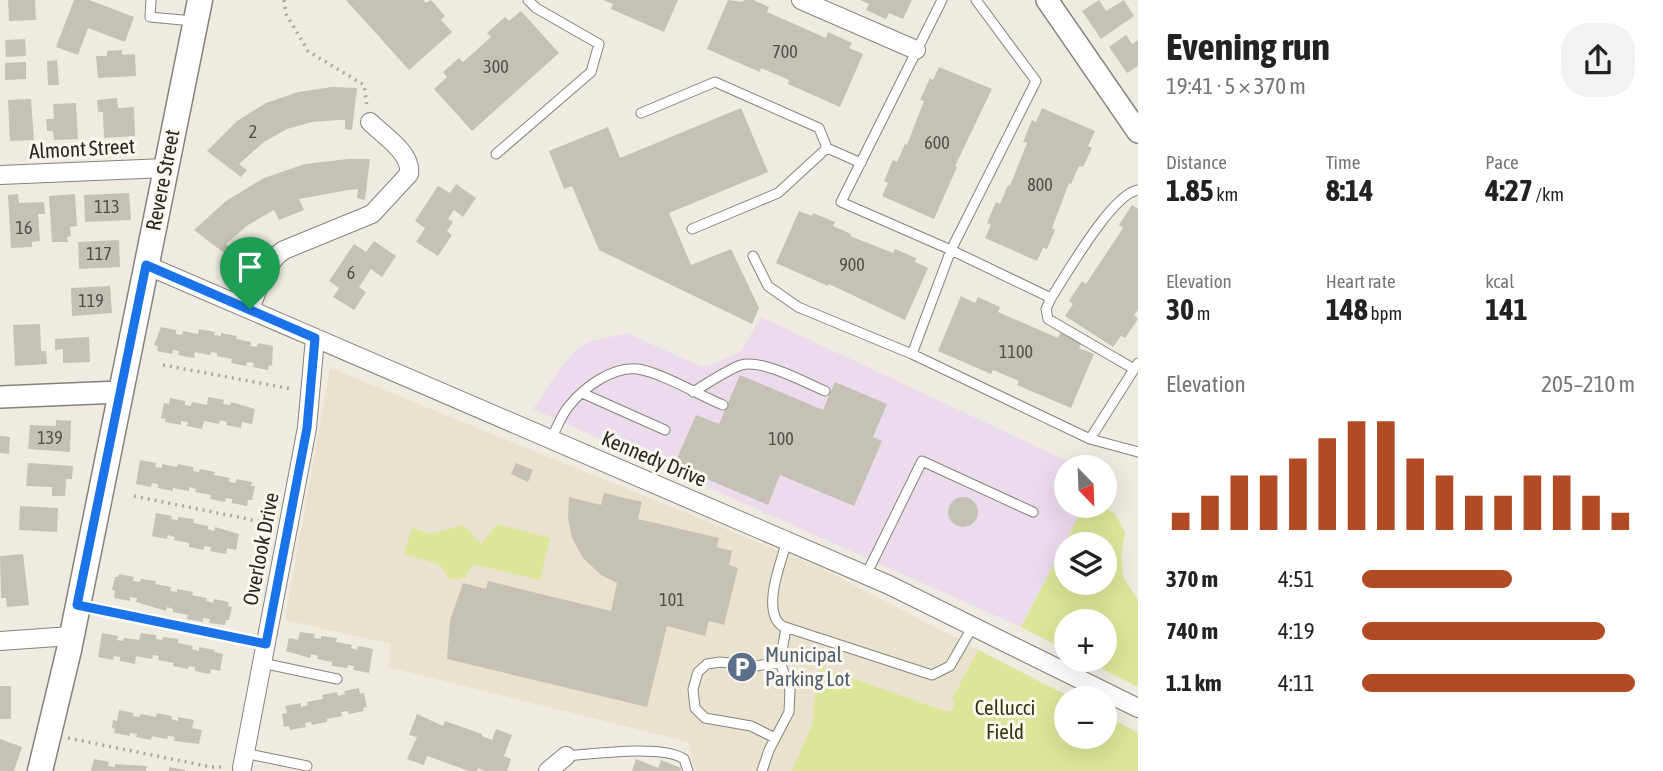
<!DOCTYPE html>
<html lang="en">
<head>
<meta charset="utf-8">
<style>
	:root { --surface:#fff; --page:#f2f2f2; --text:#222; --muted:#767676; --accent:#b24b23 }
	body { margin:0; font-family:"Asap Condensed",sans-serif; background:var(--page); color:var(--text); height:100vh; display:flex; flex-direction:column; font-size:26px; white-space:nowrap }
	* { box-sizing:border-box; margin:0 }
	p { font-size:23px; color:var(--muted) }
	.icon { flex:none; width:38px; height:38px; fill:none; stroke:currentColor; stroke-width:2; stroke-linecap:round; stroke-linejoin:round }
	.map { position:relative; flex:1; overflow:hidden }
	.drawer { display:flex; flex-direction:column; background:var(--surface); width:525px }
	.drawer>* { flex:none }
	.needle { width:46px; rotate:157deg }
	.tools { position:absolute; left:1054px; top:455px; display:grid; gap:14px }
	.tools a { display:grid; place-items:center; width:63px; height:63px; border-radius:50%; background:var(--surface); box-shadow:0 7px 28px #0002; font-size:35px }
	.pin { position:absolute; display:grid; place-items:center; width:60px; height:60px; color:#fff; margin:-72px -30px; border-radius:50% 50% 50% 0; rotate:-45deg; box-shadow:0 0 7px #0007 }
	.pin .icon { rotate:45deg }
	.round { display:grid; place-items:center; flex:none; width:74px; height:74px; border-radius:28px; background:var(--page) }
	.headline { display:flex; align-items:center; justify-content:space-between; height:119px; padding:0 28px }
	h1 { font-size:38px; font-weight:700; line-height:52px }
	.figures { display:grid; grid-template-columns:repeat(3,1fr); gap:10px; height:119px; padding:7px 28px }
	.figures div { display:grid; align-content:center }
	.figures b { font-size:30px; font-weight:700 }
	.figures small { font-size:19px; font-weight:400 }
	.figures p { font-size:19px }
	.chart { height:196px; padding:14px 28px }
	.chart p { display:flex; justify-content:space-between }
	.chart svg { width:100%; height:126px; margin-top:7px; stroke:var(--accent); stroke-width:6 }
	ul { padding:0 28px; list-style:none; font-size:23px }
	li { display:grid; grid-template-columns:112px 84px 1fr; align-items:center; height:52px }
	li i { height:18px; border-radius:9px; background:var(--accent) }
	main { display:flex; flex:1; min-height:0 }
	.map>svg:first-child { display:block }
	.industrial { fill:#ecdbed }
	.built { fill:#e9e2cf }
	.green { fill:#dde698; fill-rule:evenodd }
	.building { fill:#c5c1b5 }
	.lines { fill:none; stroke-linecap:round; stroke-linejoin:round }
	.service-casing { stroke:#878379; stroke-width:11 }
	.minor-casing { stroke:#878379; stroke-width:20 }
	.tertiary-casing { stroke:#878379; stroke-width:24 }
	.secondary-casing { stroke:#878379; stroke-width:27 }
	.path { stroke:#aba89f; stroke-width:3.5; stroke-dasharray:2 5; stroke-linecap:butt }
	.service { stroke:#fff; stroke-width:9 }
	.minor { stroke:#fff; stroke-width:18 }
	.tertiary { stroke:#fff; stroke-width:21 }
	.secondary { stroke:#fff; stroke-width:24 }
	.route-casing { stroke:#fff; stroke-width:14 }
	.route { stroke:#1a73e8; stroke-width:9 }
	.labels { text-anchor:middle; stroke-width:6; stroke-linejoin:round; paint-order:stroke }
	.number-label { font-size:18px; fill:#504e48 }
	.street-label { font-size:21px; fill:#292723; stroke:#fdf8ed }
	.service-label { font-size:21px; fill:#4e5e75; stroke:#fdf8ed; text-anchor:start }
	.park-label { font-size:21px; fill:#32350f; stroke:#fdf8ed }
</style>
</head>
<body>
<main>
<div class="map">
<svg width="1138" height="771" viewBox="0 0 1138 771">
	<rect width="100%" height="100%" fill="#efebe0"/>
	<path class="industrial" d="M761,317L1080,467H1066V506H1084L1021,627L533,409L559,370L579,347L593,341L627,333L702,367L714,364L741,351Z"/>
	<path class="built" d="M330,368L819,567L1072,698H1066V737H1104V715L1138,733V771H695L689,742L388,667L391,644L285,620Z"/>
	<path class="green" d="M1084,506H1102L1115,514L1125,532L1121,556L1123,577L1138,600V687L1085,660H1104V621H1066V650L1021,627ZM1104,544V583H1066V544Z
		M497,524L550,538L540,580L473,564L465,578L450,579L439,564L404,554L412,528L431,534L463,525L481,544Z
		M978,650L1072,698H1066V737H1104V715L1138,733V771H792L813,723L815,689L820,679L819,667L945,711H952L955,702L952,699Z"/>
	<path class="building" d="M8,0H35L36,20L9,21Z
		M74,0H89L134,17L125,42L88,28L78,55L56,47Z
		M346,0H423L426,3L431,0L445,16L441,20L452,32L409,70Z
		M603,0H678L664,32L611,9L613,4Z
		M728,0L743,2L744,0H753L769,7L767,12L826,38L828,32L852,43L849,48L863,54L840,107L788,84L789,80L761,68L760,72L707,49Z
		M860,0H912L903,19L889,13L886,19L866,10L869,4Z
		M1099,0L1106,11L1124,0L1134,16L1101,39L1082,11Z
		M521,11L559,53L472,131L434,89L447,77L443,72L459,58L463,62L491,37L487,33L505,17L509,21Z
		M1126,35L1132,44L1138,40V66L1127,73L1109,47Z
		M25,39L26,56L6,57L5,40Z
		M122,50V55L135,54L136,76L98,78L96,56H107V51Z
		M57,60L59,85H48L47,61Z
		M26,62V79L5,80V63Z
		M939,67L992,89L955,166L957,167L934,219L882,196L888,183L884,181L893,160L897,162L905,144L907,145L924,101L920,100L930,78L933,80Z
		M332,87L357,88L352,130L345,129V120H339L312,122L287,129L264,142L239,164L247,170L241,177L207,151L237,121L266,103L298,92Z
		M117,98L118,108L134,107L135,136L104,138L103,112H98L97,100Z
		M31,99L34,140L10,141L8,100Z
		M76,103L78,139L54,140L53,131H47L46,119H54L53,104Z
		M741,108L768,172L669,213L691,265L731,249L759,308L752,324L599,250L572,186L564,189L549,151L608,127L620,158Z
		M1042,108L1095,131L1088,146L1092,148L1083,167L1079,166L1071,184L1069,183L1052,228L1055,230L1047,249L1043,248L1037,261L985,238L991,225L987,223L996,202L1000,204L1008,185L1010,186L1027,143L1023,142L1032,120L1036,122Z
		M348,159H370L365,200L357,198L358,189L348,190L299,199L304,210L279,220L274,210L248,225L226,244L233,250L228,256L194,230L226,201L264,178L305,164Z
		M456,184L476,198L463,217L454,210L448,219L453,222L447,231L452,235L438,256L416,242L425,228L415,221L438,186L450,193Z
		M129,193L131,220L85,222L84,195Z
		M18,194L19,203L44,202L45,214H38L40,241L32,242V247L11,248L8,195Z
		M75,194L77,226L70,227L71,236L67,237L68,242H52L49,196Z
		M1132,205L1138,209V310L1134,315L1138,319L1125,338L1121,336L1113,347L1065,316L1073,304L1069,301L1082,281L1086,284L1123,228L1119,225Z
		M799,211L812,216L813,213L835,222L833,226L851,234L850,236L893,253L895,249L916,258L915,262L928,268L905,320L829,284L828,286L776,263Z
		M119,240L120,267L79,269L78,242Z
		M374,241L396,256L382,277L371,269L359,287L366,292L354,310L333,297L339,288L329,281L354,244L366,252Z
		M110,286L112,313L72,316L71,288Z
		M961,296L975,303L978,297L1000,307L998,312L1058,338L1060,333L1082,342L1079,348L1094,354L1071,408L1017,385L1019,381L993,370L991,374L938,351Z
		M40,324L41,351H46L47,364L15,366L13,325Z
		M161,327L176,330V334L182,335L183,331L198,334L199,329L215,332L214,335L221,336V333L237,336L236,339L251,342L250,346L257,347L258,343L273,346L272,366L269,365L268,370L253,367L254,363L247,362L246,366L231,363L232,359L217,356V353L211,352L210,355L195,352L194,358L178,355L179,351L173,350L172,354L157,351L158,346L154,345Z
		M89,337L90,362L63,363V349L55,350V339Z
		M740,375L823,410L835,382L887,404L873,437L882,441L854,506L780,475L768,505L674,465L696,415L719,424Z
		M208,397L224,400L223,404L230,405L231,402L255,409L252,424L242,422L241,428L226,425L227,422L220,420L219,424L204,421L202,429L187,426L188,422L181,421V425L165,422L166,419L161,418L164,403L169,404L170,398L185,401V405L191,406L192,402L207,405Z
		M56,420L71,421L70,452L28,449L30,425L56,426Z
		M0,436L10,437L9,454L0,453Z
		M140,460L156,463L155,467L162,468V464L177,467L178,464L193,467V471L199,472L200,469L215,472L214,475L230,478L229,482L236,483V479L252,482L251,486H255L252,500H248L247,506L232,503V499L226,498L225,502L210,499L211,495L195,492L196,489L189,487V491L173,488V491L158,488V484L152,483L151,487L136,484Z
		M28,463L73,466L72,479H66L65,496H52V487L26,486Z
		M516,463L533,470L528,482L511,474Z
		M604,493L642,502L638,519L719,538L717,547L732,551L729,565L738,568L724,625L709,621L705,636L667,626L647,707L447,659L450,620L463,583L486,589L488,581L611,611L617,583L601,575L583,558L572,538L568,519L569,497L601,505Z
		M948 512a15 15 0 1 1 30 0a15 15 0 1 1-30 0Z
		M20,506L58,508L57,532L19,530Z
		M156,513L172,516L171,519L178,520V517L194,519L193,523L208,526V529L214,531L215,527L239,534L236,550L227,548L226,554L210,551L211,547L204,546V550L189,547V543L174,540L175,537L168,535L167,539L152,536Z
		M23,554L29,605L7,607L6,598H1L0,556Z
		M119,574L134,577L133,581L140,582L141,579L156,581L155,584L171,587L170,591L177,592V589L193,592L192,595L207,598L206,601L213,603L214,599L229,602L228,606L232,607L229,620H226L225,625L209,623L210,619L203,618V622L187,619L188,615L173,612V609L167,607L166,611L136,602L137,598L130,597V601L114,598L115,591L112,590L115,577H118Z
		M300,632L315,634L314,638L321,639V636L337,638L336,642L352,645L351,648L357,650L358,646L373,649L369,673L353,670L354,666L348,665L347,668L332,666V662L317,659L318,656L311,654L310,658L286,651L289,638L298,640Z
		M102,633L118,636L117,640L123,641L124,638L139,640L141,633L156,635V639L162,640L163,637L178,639V643L193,646L192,649L199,651V647L215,650L214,652L223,654L220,671L211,669L210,674L195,671V667L189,666L188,669L173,666L174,663L158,660L159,656L153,655L152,659L136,656L135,664L120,661V657L114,656L113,660L98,657Z
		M0,686H11V719H0Z
		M359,688L360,694L364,693L367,707L363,708L364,711L349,714L348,711L341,712L342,716L327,719V722L312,725L311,722L305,723L306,727L290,730L289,726L284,727L282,714L287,713L285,706L301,703V707L308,705L307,702L323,699L322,695L337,692L338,696L345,694L344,691Z
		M119,710L134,713L133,716L140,717V714L156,717L157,713L172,716L171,719L178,721V717L194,720L192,728L202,730L199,744L174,741L175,737L168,736L167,739L152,736L151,740L136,737L137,734L130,733V736L114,733L115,729L112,728L113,720L117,721Z
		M417,714L443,726L445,721L482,734V736L492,740L496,729L512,735L504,756L511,759L507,771H485L478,768L477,771H469L427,756L424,765L407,759L417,737L409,735Z
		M0,739L22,747L14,771H0Z
		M94,759L109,762L108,766L115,767V764L147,766L146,771H91Z
		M636,759L658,768L661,760L681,768L680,771H632Z
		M169,767L185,770V771H169Z"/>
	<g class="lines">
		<g class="service-casing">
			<path id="service" d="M151,0L150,17L193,21
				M942,0L841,202L951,250L1051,298
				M976,0L1036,81L951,250L912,354L1090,439L1138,452
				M641,113L715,82L819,128L827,148L861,163
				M496,154L591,72L599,44L536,8L528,0
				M692,229L778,193L827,148
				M753,256L768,286L798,307L912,354
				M1134,369L1048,319L1046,309L1051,298C1066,275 1112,194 1138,190
				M693,392C708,383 725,371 741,365C762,359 804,382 825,391
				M582,393L665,430
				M551,439C557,428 561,415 569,406C584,387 613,366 638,369C662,373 699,395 723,405
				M1090,439L1138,363
				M787,541C781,562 761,611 782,626L932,675L950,666L973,626
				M866,575L922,461L1033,512
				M262,663L337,679
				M775,738L751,726L705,718L695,708L693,689L698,672L707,664L720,662L756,666L780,662
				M244,753L307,766
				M566,756C593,754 663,744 684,759L688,771
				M762,771L769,750L789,712L790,690L780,662L786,628"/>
		</g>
		<g class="minor-casing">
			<path id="minor" d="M801,0L916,50
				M0,175L166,168
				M146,265L889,585L1138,708
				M250,309C259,288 264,263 284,250L372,214L409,174C412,153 384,136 370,122
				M0,641L71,636
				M242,768L307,428L315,338
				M548,771L566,756"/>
		</g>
		<g class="tertiary-casing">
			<path id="tertiary" d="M1047,0L1138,132
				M0,397L120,392"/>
		</g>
		<g class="secondary-casing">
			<path id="secondary" d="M40,771L69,650L200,0"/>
		</g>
		<path class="path" d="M284,0L286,14L308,51L364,85L367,107
			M163,365L292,389
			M134,496L272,524
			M100,610L250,640
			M68,738L211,767H226"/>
		<use href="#service" class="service"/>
		<use href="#minor" class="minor"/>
		<use href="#tertiary" class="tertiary"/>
		<use href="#secondary" class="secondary"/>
	</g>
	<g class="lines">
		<g class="route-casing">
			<path id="route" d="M146,265L315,338L307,428L266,644L77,605Z"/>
		</g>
		<use href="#route" class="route"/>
	</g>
	<defs>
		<g id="parking-disc" transform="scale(1.575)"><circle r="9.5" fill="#5c6f8a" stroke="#fdf8ed"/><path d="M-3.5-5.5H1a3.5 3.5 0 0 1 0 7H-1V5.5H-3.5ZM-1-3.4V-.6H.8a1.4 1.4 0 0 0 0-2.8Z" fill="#fff"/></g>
	</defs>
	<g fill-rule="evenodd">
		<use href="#parking-disc" x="742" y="667"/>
	</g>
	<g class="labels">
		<g class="number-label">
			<text x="785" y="58">700</text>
			<text x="496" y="73">300</text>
			<text x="253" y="138">2</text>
			<text x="937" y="149">600</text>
			<text x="1040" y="191">800</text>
			<text x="107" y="213">113</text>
			<text x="24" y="234">16</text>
			<text x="99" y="260">117</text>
			<text x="852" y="271">900</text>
			<text x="351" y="279">6</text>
			<text x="91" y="307">119</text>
			<text x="1016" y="358">1100</text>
			<text x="50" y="444">139</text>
			<text x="781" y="445">100</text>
			<text x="672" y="606">101</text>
		</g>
		<g class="street-label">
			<text transform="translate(82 149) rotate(-3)" y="7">Almont Street</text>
			<text transform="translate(163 180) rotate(-79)" y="7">Revere Street</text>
			<text transform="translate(654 459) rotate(23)" y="7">Kennedy Drive</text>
			<text transform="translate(261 549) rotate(-79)" y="7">Overlook Drive</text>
		</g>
		<g class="service-label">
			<text x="765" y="662">Municipal<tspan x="765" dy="24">Parking Lot</tspan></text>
		</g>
		<g class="park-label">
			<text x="1005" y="715">Cellucci<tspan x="1005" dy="24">Field</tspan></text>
		</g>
	</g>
</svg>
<div class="tools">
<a><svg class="needle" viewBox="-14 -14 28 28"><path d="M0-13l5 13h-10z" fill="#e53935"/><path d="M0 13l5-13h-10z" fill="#767676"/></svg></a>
<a><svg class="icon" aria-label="layers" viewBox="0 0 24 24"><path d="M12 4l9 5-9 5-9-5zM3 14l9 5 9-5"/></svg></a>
<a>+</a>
<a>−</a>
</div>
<div class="pin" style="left:250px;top:309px;background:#1e9e55"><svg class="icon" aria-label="arrive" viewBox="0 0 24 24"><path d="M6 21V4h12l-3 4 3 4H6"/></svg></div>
</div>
<section class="drawer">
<div class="headline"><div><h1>Evening run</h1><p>19:41 · 5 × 370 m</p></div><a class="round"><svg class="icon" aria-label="share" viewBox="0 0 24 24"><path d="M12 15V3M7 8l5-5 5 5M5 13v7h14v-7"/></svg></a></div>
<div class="figures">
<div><p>Distance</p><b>1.85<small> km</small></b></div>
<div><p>Time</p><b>8:14</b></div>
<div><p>Pace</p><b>4:27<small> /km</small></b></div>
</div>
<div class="figures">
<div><p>Elevation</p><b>30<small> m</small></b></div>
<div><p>Heart rate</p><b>148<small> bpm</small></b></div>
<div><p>kcal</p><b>141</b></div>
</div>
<div class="chart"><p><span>Elevation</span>205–210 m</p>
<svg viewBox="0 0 160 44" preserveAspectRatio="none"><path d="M5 44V38M15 44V32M25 44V25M35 44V25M45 44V19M55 44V12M65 44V6M75 44V6M85 44V19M95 44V25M105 44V32M115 44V32M125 44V25M135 44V25M145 44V32M155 44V38"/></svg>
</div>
<ul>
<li><b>370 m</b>4:51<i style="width:55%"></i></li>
<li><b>740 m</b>4:19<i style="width:89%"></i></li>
<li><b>1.1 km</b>4:11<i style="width:100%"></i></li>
</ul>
</section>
</main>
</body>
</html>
